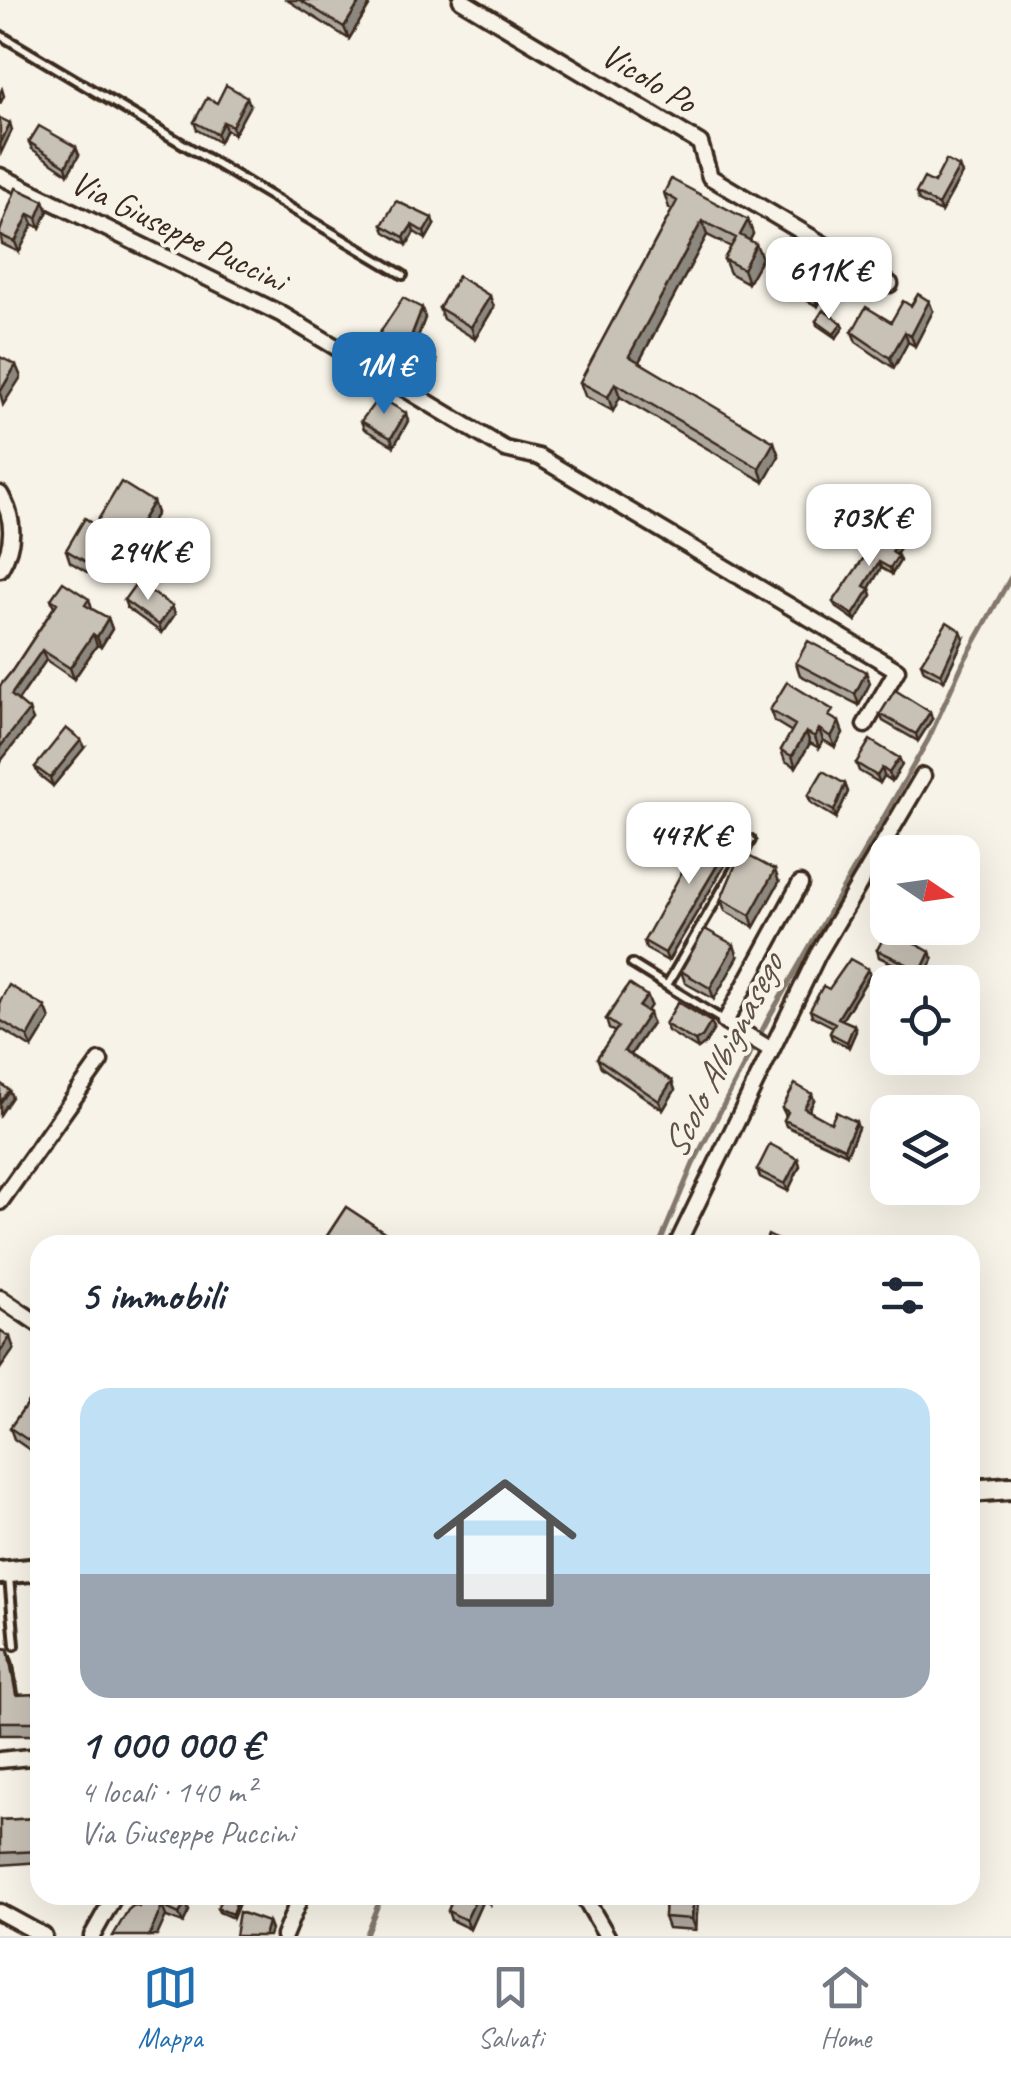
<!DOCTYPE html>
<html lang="it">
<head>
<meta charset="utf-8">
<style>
	body { margin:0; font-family:Caveat,sans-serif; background:#f2f2f3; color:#1f2937; height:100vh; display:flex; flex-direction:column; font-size:38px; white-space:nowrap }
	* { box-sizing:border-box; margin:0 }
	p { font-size:32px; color:#747a83 }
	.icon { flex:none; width:55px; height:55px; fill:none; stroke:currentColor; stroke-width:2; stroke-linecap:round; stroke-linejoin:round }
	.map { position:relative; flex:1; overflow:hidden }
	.side { position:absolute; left:30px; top:1235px; width:950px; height:670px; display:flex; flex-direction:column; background:#fff; border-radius:30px; box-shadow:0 10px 40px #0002 }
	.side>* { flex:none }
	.needle { width:65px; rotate:103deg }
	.controls { position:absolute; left:870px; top:835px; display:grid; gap:20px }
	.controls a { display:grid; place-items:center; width:110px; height:110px; border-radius:20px; background:#fff; box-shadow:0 10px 40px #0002; font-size:50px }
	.price { position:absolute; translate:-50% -85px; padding:0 22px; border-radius:20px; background:#fff; color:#222; font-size:32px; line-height:65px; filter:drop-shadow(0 2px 5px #0008) }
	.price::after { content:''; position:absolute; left:50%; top:60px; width:30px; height:22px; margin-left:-15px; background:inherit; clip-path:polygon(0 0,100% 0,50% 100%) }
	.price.selected { background:#1f6fb2; color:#fff }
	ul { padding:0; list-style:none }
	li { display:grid; align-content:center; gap:20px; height:530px; padding:0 50px }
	li span { display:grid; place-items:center; height:310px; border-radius:30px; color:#555 }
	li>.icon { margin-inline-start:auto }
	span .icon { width:180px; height:180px; fill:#fffc; stroke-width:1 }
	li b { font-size:42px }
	h2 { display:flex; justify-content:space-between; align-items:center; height:120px; padding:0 50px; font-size:42px }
	.tabs { display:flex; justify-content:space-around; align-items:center; height:140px; border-top:2px solid #e0e1e3; background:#fff; font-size:28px; color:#747a83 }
	.tabs a { display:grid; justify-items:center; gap:5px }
	.tabs .selected { color:#1f6fb2 }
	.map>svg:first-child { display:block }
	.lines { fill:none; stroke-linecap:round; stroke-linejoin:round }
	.stream { stroke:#84786c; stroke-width:5 }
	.service-casing { stroke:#3b2a1e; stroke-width:14 }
	.minor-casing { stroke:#3b2a1e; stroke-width:21 }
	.secondary-casing { stroke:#3b2a1e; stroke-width:28 }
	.service { stroke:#f7f3e8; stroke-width:6 }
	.minor { stroke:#f7f3e8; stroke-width:14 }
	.secondary { stroke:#f7f3e8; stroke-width:20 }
	.wall { fill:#aca69d; stroke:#3b2a1e; stroke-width:2.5 }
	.shaded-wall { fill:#8c877f; stroke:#3b2a1e; stroke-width:2.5 }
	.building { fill:#c8c1b6; stroke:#3b2a1e; stroke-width:2.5 }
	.labels { text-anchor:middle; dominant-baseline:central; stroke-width:8; stroke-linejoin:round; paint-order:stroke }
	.street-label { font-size:35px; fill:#3b2a1e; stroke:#f7f3e8 }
	.water-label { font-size:38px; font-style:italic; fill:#5f5145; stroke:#f7f3e8 }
</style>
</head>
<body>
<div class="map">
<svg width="1011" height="1936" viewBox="0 0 1011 1936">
	<rect width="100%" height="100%" fill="#f7f3e8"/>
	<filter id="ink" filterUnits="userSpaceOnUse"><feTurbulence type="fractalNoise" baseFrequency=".01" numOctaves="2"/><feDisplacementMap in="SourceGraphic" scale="20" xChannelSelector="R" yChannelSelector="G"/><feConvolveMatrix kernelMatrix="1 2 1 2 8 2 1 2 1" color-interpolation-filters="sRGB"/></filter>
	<g filter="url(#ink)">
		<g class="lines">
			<path class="stream" d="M 659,1245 L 693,1164 L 768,1019 L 928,740 L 963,663 L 1011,577
				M 365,1936 L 382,1895"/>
			<g class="service-casing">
				<path id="service" d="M 0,35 L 403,275
					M 632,964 L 724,1021
					M 667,985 L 751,840
					M 9,1577 L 15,1645"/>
			</g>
			<g class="minor-casing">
				<path id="minor" d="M 461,0 L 700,143 L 710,177 L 890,284
					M 0,176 L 281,314 L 505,449 L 539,457 L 897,670 L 865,725
					M 0,494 C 15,519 15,544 0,569
					M 770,1049 L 725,1022 L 800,884
					M 0,1202 L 100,1061
					M 677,1245 L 818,954 L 923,776
					M 0,1298 L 40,1325
					M 0,1760 L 40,1756
					M 583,1895 L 607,1936
					M 0,1912 L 44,1936
					M 92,1936 L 115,1895
					M 284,1936 L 301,1895"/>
			</g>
			<g class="secondary-casing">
				<path id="secondary" d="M 970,1491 L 1011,1488
					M 0,1573 L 40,1569"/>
			</g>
			<use href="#service" class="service"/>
			<use href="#minor" class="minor"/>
			<use href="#secondary" class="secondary"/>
		</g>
		<path class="wall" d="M 287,0 L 367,0 L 369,6 L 349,39 Z
			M 217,103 L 250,105 L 234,134 L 226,130 L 219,142 L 197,130 L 194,122 Z
			M 29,142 L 79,155 L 68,174 L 32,149 Z
			M 962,174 L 941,212 L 919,201 L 916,193 L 934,183 Z
			M 664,193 L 748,220 L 753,234 L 750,240 L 762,258 L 748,283 L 730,273 L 724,259 L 731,247 L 707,235 L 639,362 L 779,456 L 764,482 L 620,397 L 613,411 L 585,396 L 580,382 L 672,210 L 669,208 Z
			M 44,201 L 48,211 L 40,228 L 33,224 L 19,252 L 2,244 L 0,231 Z
			M 382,225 L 434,225 L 426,239 L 414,232 L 407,245 L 385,232 Z
			M 832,266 L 834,273 L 818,306 L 795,295 L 792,288 Z
			M 911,306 L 933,311 L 915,346 L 908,342 L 894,368 L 856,342 L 852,332 L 891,322 Z
			M 494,307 L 475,339 L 443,319 L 439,308 Z
			M 422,308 L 425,318 L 417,339 L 419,344 L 434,353 L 437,363 L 427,381 L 408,370 L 404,361 L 381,347 L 377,337 Z
			M 816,321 L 842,323 L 844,327 L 836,338 L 817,325 Z
			M 361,421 L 408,421 L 394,446 L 364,429 Z
			M 153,502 L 157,513 L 138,545 L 128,539 L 102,581 L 70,562 L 66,550 L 95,525 Z
			M 904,533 L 906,539 L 896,554 L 900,561 L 892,574 L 881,568 L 869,588 L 872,595 L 856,621 L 836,607 L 833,602 Z
			M 51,599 L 89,599 L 92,609 L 108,618 L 112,629 L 101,647 L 97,645 L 74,679 L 46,660 L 18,701 L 33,720 L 0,762 L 0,686 L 12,671 L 54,607 Z
			M 124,600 L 172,606 L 175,614 L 162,633 L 127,608 Z
			M 964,638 L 944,681 L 924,671 L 921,663 Z
			M 796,663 L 870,683 L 859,705 L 800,675 Z
			M 770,710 L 837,721 L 843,733 L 835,747 L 823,740 L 819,748 L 810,743 L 796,767 L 785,761 L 781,750 L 792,732 L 774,721 Z
			M 880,714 L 932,719 L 918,741 L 883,721 Z
			M 84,748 L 53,786 L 38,774 L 35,767 Z
			M 899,758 L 902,765 L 892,781 L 884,776 L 880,783 L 859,771 L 856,763 Z
			M 845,784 L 848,792 L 836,818 L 811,803 L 808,796 Z
			M 734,837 L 737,845 L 668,961 L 646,949 L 644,941 Z
			M 779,882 L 754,927 L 725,911 L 721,899 Z
			M 877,950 L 933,959 L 923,978 L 879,957 Z
			M 738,957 L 714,999 L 685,983 L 681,971 Z
			M 870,975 L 842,1020 L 854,1025 L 856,1031 L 849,1047 L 832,1039 L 830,1033 L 833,1027 L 812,1016 L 810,1010 L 829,989 Z
			M 647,996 L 651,1005 L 646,1012 L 652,1023 L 631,1055 L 672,1081 L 675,1090 L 663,1110 L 601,1067 L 597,1058 L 615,1032 L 609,1029 L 606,1019 Z
			M 0,1001 L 45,1007 L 50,1019 L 32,1048 L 0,1028 Z
			M 711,1022 L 714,1029 L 705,1044 L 698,1049 L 668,1031 L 665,1024 Z
			M 814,1100 L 809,1111 L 831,1123 L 858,1128 L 847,1154 L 786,1126 L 784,1120 L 786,1116 L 782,1108 Z
			M 798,1159 L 800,1166 L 788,1191 L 760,1177 L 757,1170 Z
			M 346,1207 L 404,1245 L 321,1245 Z
			M 40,1384 L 40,1457 L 14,1439 L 10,1428 Z
			M 0,1648 L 8,1649 L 13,1662 L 19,1695 L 40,1694 L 40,1735 L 0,1735 Z
			M 40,1818 L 40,1862 L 0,1865 L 0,1820 Z
			M 242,1895 L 233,1918 L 219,1912 L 217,1908 Z
			M 262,1895 L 287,1895 L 284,1902 Z
			M 454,1895 L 494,1895 L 490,1904 L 483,1900 L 470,1929 L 451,1920 L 448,1911 Z
			M 665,1895 L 698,1895 L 696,1930 L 668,1928 L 664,1917 Z
			M 186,1901 L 189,1911 L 183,1923 L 139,1907 Z"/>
		<path class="shaded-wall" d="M 361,0 L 367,0 L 369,6 L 349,39 L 344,27 Z
			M 2,89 L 4,96 L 0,104 L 0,93 Z
			M 247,97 L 250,105 L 234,134 L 232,126 Z
			M 223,122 L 226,130 L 219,142 L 217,134 Z
			M 10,123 L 12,130 L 1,153 L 0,144 Z
			M 76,147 L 79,155 L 68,174 L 66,166 Z
			M 959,167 L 962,174 L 941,212 L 938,205 Z
			M 44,201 L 48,211 L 40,228 L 37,218 Z
			M 29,214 L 33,224 L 19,252 L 15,242 Z
			M 432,218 L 434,225 L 426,239 L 424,232 Z
			M 748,220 L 753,234 L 745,249 L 740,235 Z
			M 702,221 L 707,235 L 634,371 L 629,356 Z
			M 412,225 L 414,232 L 407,245 L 404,237 Z
			M 756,244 L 762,258 L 748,283 L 743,269 Z
			M 832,266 L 834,273 L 818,306 L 815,299 Z
			M 490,296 L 494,307 L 475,339 L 471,327 Z
			M 929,301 L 933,311 L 915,346 L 911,336 Z
			M 422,308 L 425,318 L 417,339 L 419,346 L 416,351 L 412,334 Z
			M 842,323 L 844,327 L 836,338 L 834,334 Z
			M 905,332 L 908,342 L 894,368 L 890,358 Z
			M 434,353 L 437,363 L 427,381 L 423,371 Z
			M 16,365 L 21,377 L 3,405 L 0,392 Z
			M 615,383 L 620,397 L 613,411 L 608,397 Z
			M 406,413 L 408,421 L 394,446 L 391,438 Z
			M 774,442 L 779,456 L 764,482 L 759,468 Z
			M 153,502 L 157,513 L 138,545 L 134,533 Z
			M 124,527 L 128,539 L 102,581 L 98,569 Z
			M 904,533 L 906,539 L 894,558 L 892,552 Z
			M 898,556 L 900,561 L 892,574 L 890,568 Z
			M 879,562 L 881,568 L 867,592 L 864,586 Z
			M 870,589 L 872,595 L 856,621 L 853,615 Z
			M 172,606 L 175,614 L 162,633 L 159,625 Z
			M 108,618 L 112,629 L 101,647 L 97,637 Z
			M 961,631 L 964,638 L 944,681 L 941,674 Z
			M 93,634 L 97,645 L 74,679 L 70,668 Z
			M 42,650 L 46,660 L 15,705 L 11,695 Z
			M 866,672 L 870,683 L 859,705 L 855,694 Z
			M 29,710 L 33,720 L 0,762 L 0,747 Z
			M 930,712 L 932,719 L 918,741 L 916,734 Z
			M 839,722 L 843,733 L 835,747 L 831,737 Z
			M 819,729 L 823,740 L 819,748 L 815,737 Z
			M 806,732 L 810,743 L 796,767 L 792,756 Z
			M 81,740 L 84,748 L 53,786 L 50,778 Z
			M 899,758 L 902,765 L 892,781 L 889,773 Z
			M 882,768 L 884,776 L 880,783 L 877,776 Z
			M 845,784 L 848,792 L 836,818 L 834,811 Z
			M 734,837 L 737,845 L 668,961 L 665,953 Z
			M 775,870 L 779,882 L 754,927 L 750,915 Z
			M 734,945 L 738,957 L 714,999 L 710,988 Z
			M 930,952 L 933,959 L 923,978 L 921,971 Z
			M 868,969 L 870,975 L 840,1023 L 838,1018 Z
			M 647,996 L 651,1005 L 643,1017 L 639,1007 Z
			M 45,1007 L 50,1019 L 32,1048 L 28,1037 Z
			M 649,1013 L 652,1023 L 627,1060 L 624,1051 Z
			M 711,1022 L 714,1029 L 705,1044 L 698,1049 L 695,1041 Z
			M 854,1025 L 856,1031 L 849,1047 L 847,1042 Z
			M 672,1081 L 675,1090 L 663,1110 L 659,1101 Z
			M 9,1090 L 12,1097 L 0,1115 L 0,1103 Z
			M 812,1094 L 814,1100 L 807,1114 L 804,1108 Z
			M 856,1122 L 858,1128 L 847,1154 L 844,1148 Z
			M 798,1159 L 800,1166 L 788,1191 L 785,1184 Z
			M 10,1337 L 14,1349 L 0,1369 L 0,1352 Z
			M 8,1649 L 13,1662 L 21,1708 L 16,1695 Z
			M 181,1895 L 189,1895 L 182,1908 L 179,1898 Z
			M 239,1895 L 242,1895 L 233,1918 L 232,1914 Z
			M 478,1895 L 481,1895 L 483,1900 L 470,1929 L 466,1920 Z
			M 487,1895 L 494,1895 L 490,1904 Z
			M 693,1895 L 698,1895 L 696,1930 L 692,1919 Z
			M 186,1902 L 189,1911 L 183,1923 L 179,1914 Z
			M 162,1906 L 166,1916 L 157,1936 L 149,1936 Z
			M 268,1922 L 271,1930 L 269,1936 L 264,1936 Z"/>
		<path class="building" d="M 300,0 L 361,0 L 344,27 Z
			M 226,85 L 247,97 L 232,126 L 223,122 L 217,134 L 194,122 L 207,98 L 217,103 Z
			M 0,118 L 10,123 L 0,144 Z
			M 39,126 L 76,147 L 66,166 L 29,142 Z
			M 946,160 L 959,167 L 938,205 L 916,193 L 924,178 L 934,183 Z
			M 671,179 L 748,220 L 740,235 L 756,244 L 743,269 L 724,259 L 736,238 L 702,221 L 629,356 L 774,442 L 759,468 L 615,383 L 608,397 L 580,382 L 677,201 L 664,193 Z
			M 16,188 L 44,201 L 37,218 L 29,214 L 15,242 L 0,235 L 0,231 Z
			M 396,201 L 432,218 L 424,232 L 412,225 L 404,237 L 382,225 Z
			M 812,256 L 832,266 L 815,299 L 792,288 L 793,280 Z
			M 458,276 L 490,296 L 471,327 L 439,308 Z
			M 918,294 L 929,301 L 911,336 L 905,332 L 890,358 L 852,332 L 866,307 L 891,322 L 903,301 L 911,306 Z
			M 403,298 L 422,308 L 412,334 L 416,336 L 413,341 L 434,353 L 423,371 L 404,360 L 407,354 L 377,337 Z
			M 823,310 L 842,323 L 834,334 L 816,321 Z
			M 0,357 L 16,365 L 0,392 Z
			M 379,397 L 406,413 L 391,438 L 361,421 Z
			M 121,482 L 153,502 L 134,533 L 124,527 L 98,569 L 66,550 L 85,518 L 95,525 Z
			M 888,523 L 904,533 L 892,552 L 898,556 L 890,568 L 879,562 L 864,586 L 870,589 L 853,615 L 833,602 Z
			M 63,582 L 89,599 L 85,605 L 108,618 L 97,637 L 93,634 L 70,668 L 42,650 L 11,695 L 29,710 L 0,747 L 0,686 L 12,671 L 57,603 L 51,599 Z
			M 137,582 L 172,606 L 159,625 L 124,600 Z
			M 947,622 L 961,631 L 941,674 L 921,663 Z
			M 808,641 L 866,672 L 855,694 L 796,663 Z
			M 787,682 L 833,710 L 829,716 L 839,722 L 831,737 L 819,729 L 815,737 L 806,732 L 792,756 L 781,750 L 795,725 L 770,710 Z
			M 895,690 L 930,712 L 916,734 L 880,714 Z
			M 66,728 L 81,740 L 50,778 L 35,767 Z
			M 870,740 L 899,758 L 889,773 L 882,768 L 877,776 L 856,763 Z
			M 823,771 L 845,784 L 834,811 L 808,796 Z
			M 709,823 L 734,837 L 665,953 L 644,941 Z
			M 741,852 L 775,870 L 750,915 L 721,899 Z
			M 889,928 L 930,952 L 921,971 L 877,950 Z
			M 705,929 L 734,945 L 710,988 L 681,971 Z
			M 850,959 L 868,969 L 838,1018 L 854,1025 L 847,1042 L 830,1033 L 835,1023 L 810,1010 L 823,986 L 829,989 Z
			M 629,984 L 647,996 L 639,1007 L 649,1013 L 624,1051 L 672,1081 L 659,1101 L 597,1058 L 618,1027 L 606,1019 Z
			M 9,985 L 45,1007 L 28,1037 L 0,1020 L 0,1001 Z
			M 678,1002 L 711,1022 L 702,1037 L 695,1041 L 665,1024 Z
			M 0,1083 L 9,1090 L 0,1103 Z
			M 795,1084 L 812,1094 L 804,1108 L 831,1123 L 836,1112 L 856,1122 L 844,1148 L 784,1120 L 788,1112 L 782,1108 Z
			M 770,1144 L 798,1159 L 785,1184 L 757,1170 Z
			M 346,1207 L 404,1245 L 361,1245 L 347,1237 L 342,1245 L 321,1245 Z
			M 768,1235 L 788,1245 L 763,1245 Z
			M 0,1330 L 10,1337 L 0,1352 Z
			M 40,1384 L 40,1448 L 10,1428 Z
			M 0,1648 L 8,1649 L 16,1695 L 40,1694 L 40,1722 L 0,1722 Z
			M 40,1818 L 40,1851 L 0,1853 L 0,1820 Z
			M 145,1895 L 181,1895 L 179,1898 L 186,1902 L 179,1914 L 162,1906 L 149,1936 L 113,1936 L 128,1910 L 134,1905 L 139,1907 Z
			M 223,1895 L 239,1895 L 232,1914 L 217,1908 Z
			M 454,1895 L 478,1895 L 466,1920 L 448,1911 Z
			M 665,1895 L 693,1895 L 692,1919 L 664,1917 Z
			M 239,1912 L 268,1922 L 264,1936 L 235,1936 Z"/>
	</g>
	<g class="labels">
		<g class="street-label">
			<text transform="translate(649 78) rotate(31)">Vicolo Po</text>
			<text transform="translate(179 231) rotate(26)">Via Giuseppe Puccini</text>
		</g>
		<g class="water-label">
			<text transform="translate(722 1056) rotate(-63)">Scolo Albignasego</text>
		</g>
	</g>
</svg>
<div class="controls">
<a><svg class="needle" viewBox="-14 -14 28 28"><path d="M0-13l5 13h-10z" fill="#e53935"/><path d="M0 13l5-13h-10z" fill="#747a83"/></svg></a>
<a><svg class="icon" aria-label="locate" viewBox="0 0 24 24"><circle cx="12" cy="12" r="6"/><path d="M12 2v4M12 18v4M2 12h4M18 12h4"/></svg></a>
<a><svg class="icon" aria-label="layers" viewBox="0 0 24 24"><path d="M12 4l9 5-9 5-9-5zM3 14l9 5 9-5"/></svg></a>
</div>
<b class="price" style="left:829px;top:322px">611K €</b>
<b class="price selected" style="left:384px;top:417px">1M €</b>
<b class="price" style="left:869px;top:569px">703K €</b>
<b class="price" style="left:148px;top:603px">294K €</b>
<b class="price" style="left:689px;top:887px">447K €</b>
<section class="side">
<h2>5 immobili<svg class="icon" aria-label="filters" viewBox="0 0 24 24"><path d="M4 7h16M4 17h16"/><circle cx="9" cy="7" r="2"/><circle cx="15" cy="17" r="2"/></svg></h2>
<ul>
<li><span style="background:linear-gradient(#bfe0f5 60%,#9aa5b1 0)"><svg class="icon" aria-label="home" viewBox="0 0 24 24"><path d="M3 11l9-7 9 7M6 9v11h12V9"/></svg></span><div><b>1 000 000 €</b><p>4 locali · 140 m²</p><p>Via Giuseppe Puccini</p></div></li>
</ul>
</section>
</div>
<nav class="tabs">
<a class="selected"><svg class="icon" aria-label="map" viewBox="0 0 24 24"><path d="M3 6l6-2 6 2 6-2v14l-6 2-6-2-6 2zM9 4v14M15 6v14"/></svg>Mappa</a>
<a><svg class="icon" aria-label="saved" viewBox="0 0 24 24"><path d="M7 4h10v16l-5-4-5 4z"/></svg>Salvati</a>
<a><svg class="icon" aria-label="home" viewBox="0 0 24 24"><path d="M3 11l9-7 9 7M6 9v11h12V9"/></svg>Home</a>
</nav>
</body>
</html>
